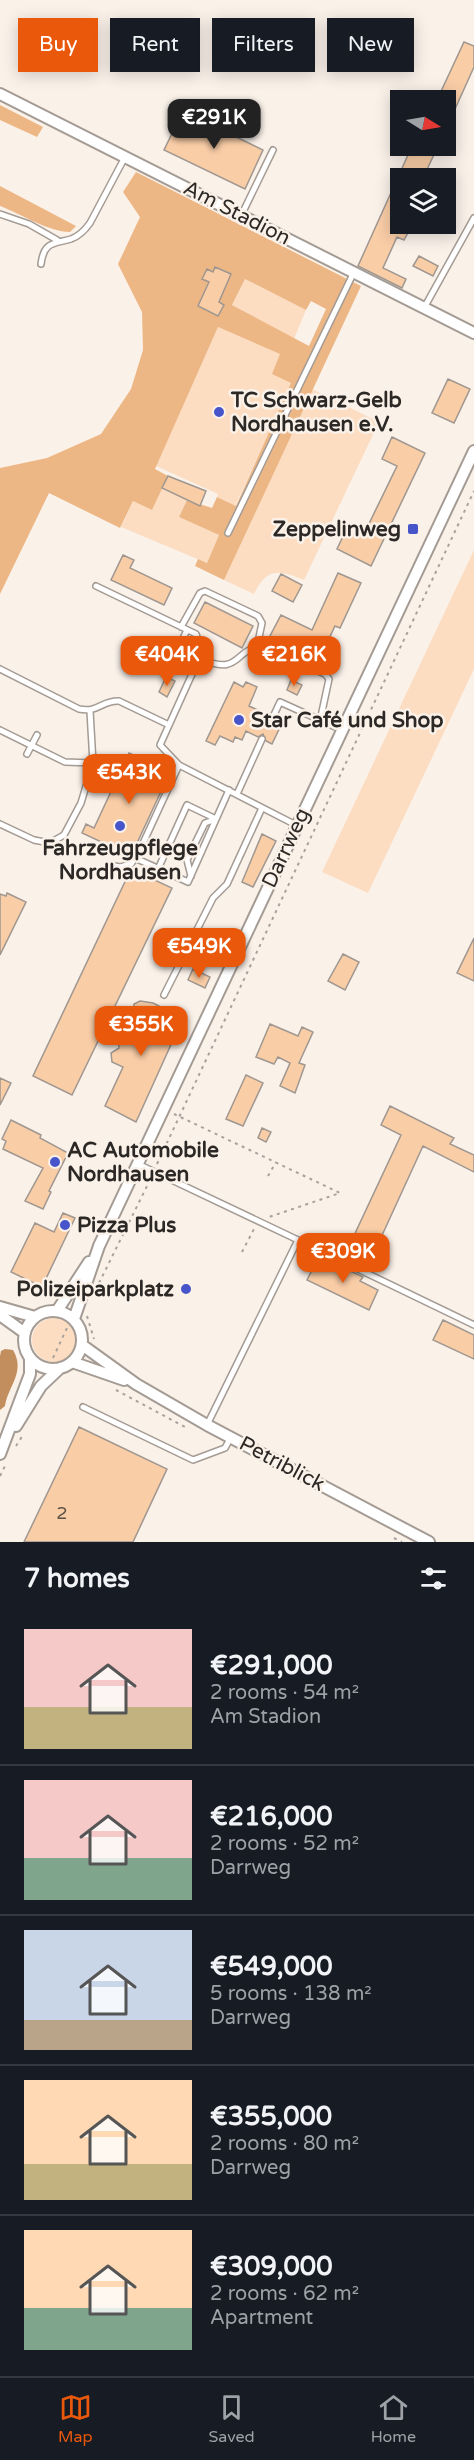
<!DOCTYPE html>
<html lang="en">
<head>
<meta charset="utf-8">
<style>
	body { margin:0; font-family:"Varela Round",sans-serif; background:#242831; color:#f1f3f6; height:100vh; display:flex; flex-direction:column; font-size:22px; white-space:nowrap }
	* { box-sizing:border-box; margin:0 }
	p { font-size:20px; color:#9ea1a6 }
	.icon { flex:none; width:33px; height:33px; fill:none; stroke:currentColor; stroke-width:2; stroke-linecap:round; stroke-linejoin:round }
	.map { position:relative; height:1542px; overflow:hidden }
	.sheet { display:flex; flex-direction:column; background:#171b24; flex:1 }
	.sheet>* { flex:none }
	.top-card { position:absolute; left:18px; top:18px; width:438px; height:54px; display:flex; gap:12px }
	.needle { width:39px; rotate:101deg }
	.buttons { position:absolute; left:390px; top:90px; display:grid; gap:12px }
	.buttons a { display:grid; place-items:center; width:66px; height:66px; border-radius:0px; background:#171b24; box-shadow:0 3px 15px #0003; font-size:30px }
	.price { position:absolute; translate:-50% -51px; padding:0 14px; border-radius:12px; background:#ea580c; color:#fff; font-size:20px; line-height:39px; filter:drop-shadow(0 2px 3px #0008) }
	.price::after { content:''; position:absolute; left:50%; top:36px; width:18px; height:14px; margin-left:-9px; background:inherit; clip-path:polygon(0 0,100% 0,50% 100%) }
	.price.selected { background:#222; color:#fff }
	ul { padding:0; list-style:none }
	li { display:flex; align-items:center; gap:18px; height:150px; padding:0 24px }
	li+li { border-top:2px solid #363941 }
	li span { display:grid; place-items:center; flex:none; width:168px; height:120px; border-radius:0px; color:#555 }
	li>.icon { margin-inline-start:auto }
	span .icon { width:72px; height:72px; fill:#fffc; stroke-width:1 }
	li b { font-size:26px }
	h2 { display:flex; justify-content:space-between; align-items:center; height:72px; padding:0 24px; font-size:26px }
	.tag { padding:0 21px; border-radius:0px; background:#171b24; box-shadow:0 3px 15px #0003; font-size:21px; line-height:54px }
	.tag.selected { background:#ea580c; color:#fff }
	.dock { display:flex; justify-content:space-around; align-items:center; height:84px; border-top:2px solid #363941; background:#171b24; font-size:16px; color:#9ea1a6 }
	.dock a { display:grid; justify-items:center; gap:3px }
	.dock .selected { color:#ea580c }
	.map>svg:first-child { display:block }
	.green { fill:#fcddc2 }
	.forest { fill:#edb785; fill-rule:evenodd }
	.water { fill:#c28e5e }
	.building { fill:#f9cda6; stroke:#9f9790; stroke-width:1.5 }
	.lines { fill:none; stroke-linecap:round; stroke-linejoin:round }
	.service-casing { stroke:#a49b94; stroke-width:8 }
	.minor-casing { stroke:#a49b94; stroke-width:14 }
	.path { stroke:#a9a29c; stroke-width:2; stroke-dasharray:3 4.5; stroke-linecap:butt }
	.service { stroke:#fff; stroke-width:5 }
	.minor { stroke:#fff; stroke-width:10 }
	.poi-dot { fill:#4855ca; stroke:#faf1e9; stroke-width:2 }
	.labels { text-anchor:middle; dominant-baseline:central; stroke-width:5; stroke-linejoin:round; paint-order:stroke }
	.number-label { font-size:18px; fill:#5e5145 }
	.street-label { font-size:21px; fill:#2b2825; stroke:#faf1e9 }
	.poi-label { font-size:21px; font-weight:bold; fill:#2b2825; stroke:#faf1e9; text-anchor:start }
</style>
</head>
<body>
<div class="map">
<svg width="474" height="1542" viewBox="0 0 474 1542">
	<rect width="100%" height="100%" fill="#faf1e9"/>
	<path class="green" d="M 245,279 L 306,310 L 294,339 L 232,305 Z
		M 218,327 L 281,354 L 292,383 L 235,506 L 217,497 L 218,494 L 156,466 Z
		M 312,389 L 379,422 L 304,580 C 279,570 267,567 254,594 L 224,580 Z
		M 162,488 L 187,500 L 179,517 L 219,535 L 207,563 L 121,527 L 133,501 L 152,510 Z
		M 474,550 L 474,669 L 368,893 L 322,872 Z
		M32 1340a22 22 0 1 1 44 0a22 22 0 1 1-44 0Z"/>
	<path class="forest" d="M 0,105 L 43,127 L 37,137 L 0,120 Z
		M 136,172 L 361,286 L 224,580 L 195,566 L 198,559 L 207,563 L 219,535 L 179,517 L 187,500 L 212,508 L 217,497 L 236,506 L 291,383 L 272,374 L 280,354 L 218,327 L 155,469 L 168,476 L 152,510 L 133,501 L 120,528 L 49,493 L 0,594 L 0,468 L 47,458 L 101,434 L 131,389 L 143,350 L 142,312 L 118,264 L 140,217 L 123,192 ZM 245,279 L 306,310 L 311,301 L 326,309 L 309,346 L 232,305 Z
		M 0,186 L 76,226 L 70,232 C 49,232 21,214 0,206 Z"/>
	<path class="water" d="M 5,1349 L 13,1350 C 26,1372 8,1386 5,1406 L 0,1410 L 0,1356 L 1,1351 Z"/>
	<path class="building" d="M 464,42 L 474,46 L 474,67 L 446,129 L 446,100 L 437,100 Z
		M 183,111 L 263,150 L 245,189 L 164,150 Z
		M 412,146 L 438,146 L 423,178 L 400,178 L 400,224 L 411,227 L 404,240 L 397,237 L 383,268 L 406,279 L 402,288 L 358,266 Z
		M 419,256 L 438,266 L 433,276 L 413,266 Z
		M 215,267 L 231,274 L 219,302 L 224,305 L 218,316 L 198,306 L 209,282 L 202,279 L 207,269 L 213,272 Z
		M 448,379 L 470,389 L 454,423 L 432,413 Z
		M 392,437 L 425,453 L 371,566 L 337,549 L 347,528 L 363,536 L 397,466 L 382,459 Z
		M 168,476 L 206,491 L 200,506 L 162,488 Z
		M 123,555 L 134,560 L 130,568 L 172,588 L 164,605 L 111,580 Z
		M 338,573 L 361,583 L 340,628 L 335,626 L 317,664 L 298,655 L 300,651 L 270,636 L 281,615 L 312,630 Z
		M 281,574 L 302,585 L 293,602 L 272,591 Z
		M 205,602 L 253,626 L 242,648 L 194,623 Z
		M 166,677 L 175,681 L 167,697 L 159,692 Z
		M 291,680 L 302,685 L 297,695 L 287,690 Z
		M 234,682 L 243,687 L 246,682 L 257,687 L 249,706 L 269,715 L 272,722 L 277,719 L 283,721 L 272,744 L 266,741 L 263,734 L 258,737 L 246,731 L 242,740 L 235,737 L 233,742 L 220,736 L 215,745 L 206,741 Z
		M 129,753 L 170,772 L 131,856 L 82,833 L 86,824 L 94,828 Z
		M 262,834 L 276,841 L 253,887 L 242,882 Z
		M 131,869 L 172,888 L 72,1095 L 33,1076 Z
		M 7,893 L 26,902 L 0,955 L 0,894 L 6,896 Z
		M 474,938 L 474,981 L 457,973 Z
		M 343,954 L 359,962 L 345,990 L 328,981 Z
		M 193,969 L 210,977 L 205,988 L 188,980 Z
		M 140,1001 L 153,1003 L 183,1018 L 136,1122 L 105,1106 L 123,1067 L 112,1062 L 111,1053 L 119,1048 L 118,1038 L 127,1030 L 126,1021 L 134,1014 L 134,1004 Z
		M 270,1024 L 298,1036 L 302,1027 L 313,1032 L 299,1063 L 305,1065 L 295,1093 L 280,1086 L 290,1063 L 278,1057 L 274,1064 L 256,1057 Z
		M 246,1075 L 263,1083 L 243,1126 L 226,1119 Z
		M 0,1078 L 11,1083 L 0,1105 Z
		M 390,1106 L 454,1138 L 450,1144 L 474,1155 L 474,1172 L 423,1146 L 367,1268 L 344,1257 L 401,1135 L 381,1125 Z
		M 11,1120 L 41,1135 L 40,1138 L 68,1153 L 49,1191 L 51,1192 L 43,1209 L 25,1201 L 43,1168 L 3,1149 L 6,1141 L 2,1139 Z
		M 262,1128 L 271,1132 L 266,1142 L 258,1138 Z
		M 63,1213 L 75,1218 L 42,1287 L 11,1272 L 35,1223 L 54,1232 Z
		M 317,1260 L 338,1270 L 340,1266 L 363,1277 L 360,1281 L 378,1290 L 369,1310 L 307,1280 Z
		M 443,1320 L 474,1335 L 474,1359 L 433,1340 Z
		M 79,1427 L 167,1469 L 133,1542 L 24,1542 Z"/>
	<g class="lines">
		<g class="service-casing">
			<path id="service" d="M 0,214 L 29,224 L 57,240
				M 241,216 L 273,150
				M 41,264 C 44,241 54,244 71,239 C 80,236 85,230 90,223 L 125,157
				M 424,308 L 474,218
				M 228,533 L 354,272
				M 96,586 L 196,634 L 202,652 L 160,745 L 179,765 L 296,825
				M 181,627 L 200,593 L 205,591 L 258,616 L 262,623 L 257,647
				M 176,653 L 187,630
				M 199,658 C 244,679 233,644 265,648 L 325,674 L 329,679 L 320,721
				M 0,669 L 79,709 C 99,713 102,700 119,701 L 169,725
				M 273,717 L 280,702 L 342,730
				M 0,730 L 65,762 L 93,763
				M 27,754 L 37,735
				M 237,794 L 262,739
				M 0,824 L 34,840 L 50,843 L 64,835 L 81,803 L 93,763 L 90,711
				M 135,858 L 188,882 L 229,790
				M 109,865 L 120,867 L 131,864 L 139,852 L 179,765
				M 158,869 L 187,805 L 216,819
				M 191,876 L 187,860 L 205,823 L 216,819
				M 164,995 L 213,898 L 227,884 L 262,808
				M 138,1164 L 298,1240 L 207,1425
				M 298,1240 L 474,1325
				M 83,1407 L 193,1460 L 225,1448 L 231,1437"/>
		</g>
		<g class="minor-casing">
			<path id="minor" d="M 0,94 L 474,333
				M 0,1307 L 35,1317
				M24 1340a29 29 0 1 1 58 0a29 29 0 1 1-58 0Z
				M 57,1311 L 89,1262
				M 0,1315 L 25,1333
				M 74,1319 L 99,1246 L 474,451
				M 82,1345 L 136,1384 L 207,1425 L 429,1542
				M 72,1362 L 124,1380
				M 16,1426 L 41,1386 L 60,1368
				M 0,1454 L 30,1374 L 30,1358"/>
		</g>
		<path class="path" d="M 174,1114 L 340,1193 L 269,1217
			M 157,1164 L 474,491
			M 268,1176 L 276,1162
			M 242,1252 L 254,1229
			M 99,1283 L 151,1178
			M 87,1316 L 94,1339
			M 53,1358 L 67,1328
			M 116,1390 L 185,1427
			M 16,1446 L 23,1435
			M 0,1476 L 6,1464
			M 394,1538 L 402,1542"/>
		<use href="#service" class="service"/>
		<use href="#minor" class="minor"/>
	</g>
	<g class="poi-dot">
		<circle cx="219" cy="412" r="6"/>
		<rect x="407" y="523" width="12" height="12" rx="3"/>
		<circle cx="239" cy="720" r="6"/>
		<circle cx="120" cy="826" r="6"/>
		<circle cx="55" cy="1162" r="6"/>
		<circle cx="65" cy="1225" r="6"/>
		<circle cx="186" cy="1289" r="6"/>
	</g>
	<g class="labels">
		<g class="number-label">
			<text x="62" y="1513">2</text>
		</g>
		<g class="street-label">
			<text transform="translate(237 213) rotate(27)">Am Stadion</text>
			<text transform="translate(286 848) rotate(-65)">Darrweg</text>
			<text transform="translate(282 1464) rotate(28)">Petriblick</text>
		</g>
		<g class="poi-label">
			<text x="231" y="400">TC Schwarz-Gelb<tspan x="231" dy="24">Nordhausen e.V.</tspan></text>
			<text x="401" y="529" text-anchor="end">Zeppelinweg</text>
			<text x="251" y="720">Star Café und Shop</text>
			<text x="120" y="848" text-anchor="middle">Fahrzeugpflege<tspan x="120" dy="24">Nordhausen</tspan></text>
			<text x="67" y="1150">AC Automobile<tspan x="67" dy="24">Nordhausen</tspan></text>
			<text x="77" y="1225">Pizza Plus</text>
			<text x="174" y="1289" text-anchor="end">Polizeiparkplatz</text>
		</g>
	</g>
</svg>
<div class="buttons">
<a><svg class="needle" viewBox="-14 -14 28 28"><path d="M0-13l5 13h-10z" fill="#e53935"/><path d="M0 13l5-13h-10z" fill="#9ea1a6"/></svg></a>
<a><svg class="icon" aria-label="layers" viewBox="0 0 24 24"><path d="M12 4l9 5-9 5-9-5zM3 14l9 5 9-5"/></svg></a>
</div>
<b class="price selected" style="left:214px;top:150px">€291K</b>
<b class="price" style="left:167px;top:687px">€404K</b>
<b class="price" style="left:294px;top:687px">€216K</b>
<b class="price" style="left:129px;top:805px">€543K</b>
<b class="price" style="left:199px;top:979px">€549K</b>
<b class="price" style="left:141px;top:1057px">€355K</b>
<b class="price" style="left:343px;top:1284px">€309K</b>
<div class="top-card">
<a class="tag selected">Buy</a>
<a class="tag">Rent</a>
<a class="tag">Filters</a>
<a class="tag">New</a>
</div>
</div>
<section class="sheet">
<h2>7 homes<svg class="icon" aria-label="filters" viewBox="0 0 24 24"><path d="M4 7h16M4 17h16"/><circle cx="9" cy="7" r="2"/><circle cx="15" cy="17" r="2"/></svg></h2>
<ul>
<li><span style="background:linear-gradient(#f6c9c9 65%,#c2b280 0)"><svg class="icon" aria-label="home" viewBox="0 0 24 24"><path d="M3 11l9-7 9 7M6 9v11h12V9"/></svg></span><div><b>€291,000</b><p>2 rooms · 54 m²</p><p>Am Stadion</p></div></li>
<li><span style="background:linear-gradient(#f6c9c9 65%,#7fa58c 0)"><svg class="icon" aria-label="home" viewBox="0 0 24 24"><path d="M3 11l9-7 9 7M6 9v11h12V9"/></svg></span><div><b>€216,000</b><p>2 rooms · 52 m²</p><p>Darrweg</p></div></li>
<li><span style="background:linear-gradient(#c9d6e8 75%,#b9a48a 0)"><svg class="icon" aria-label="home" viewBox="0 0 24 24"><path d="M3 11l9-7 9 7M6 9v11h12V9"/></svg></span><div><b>€549,000</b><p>5 rooms · 138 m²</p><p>Darrweg</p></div></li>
<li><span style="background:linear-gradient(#ffd9b3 70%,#c2b280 0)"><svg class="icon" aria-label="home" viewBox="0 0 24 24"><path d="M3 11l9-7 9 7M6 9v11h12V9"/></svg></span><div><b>€355,000</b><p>2 rooms · 80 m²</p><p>Darrweg</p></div></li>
<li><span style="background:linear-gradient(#ffd9b3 65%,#7fa58c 0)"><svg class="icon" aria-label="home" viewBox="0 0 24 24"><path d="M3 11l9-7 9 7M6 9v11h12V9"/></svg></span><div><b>€309,000</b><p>2 rooms · 62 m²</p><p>Apartment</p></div></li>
</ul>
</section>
<nav class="dock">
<a class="selected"><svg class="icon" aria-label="map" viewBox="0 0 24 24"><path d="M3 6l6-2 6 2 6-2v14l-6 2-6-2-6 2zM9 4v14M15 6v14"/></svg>Map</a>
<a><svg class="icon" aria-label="saved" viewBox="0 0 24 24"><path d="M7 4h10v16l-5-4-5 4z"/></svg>Saved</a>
<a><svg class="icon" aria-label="home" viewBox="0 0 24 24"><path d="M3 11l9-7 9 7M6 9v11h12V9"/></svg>Home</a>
</nav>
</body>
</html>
